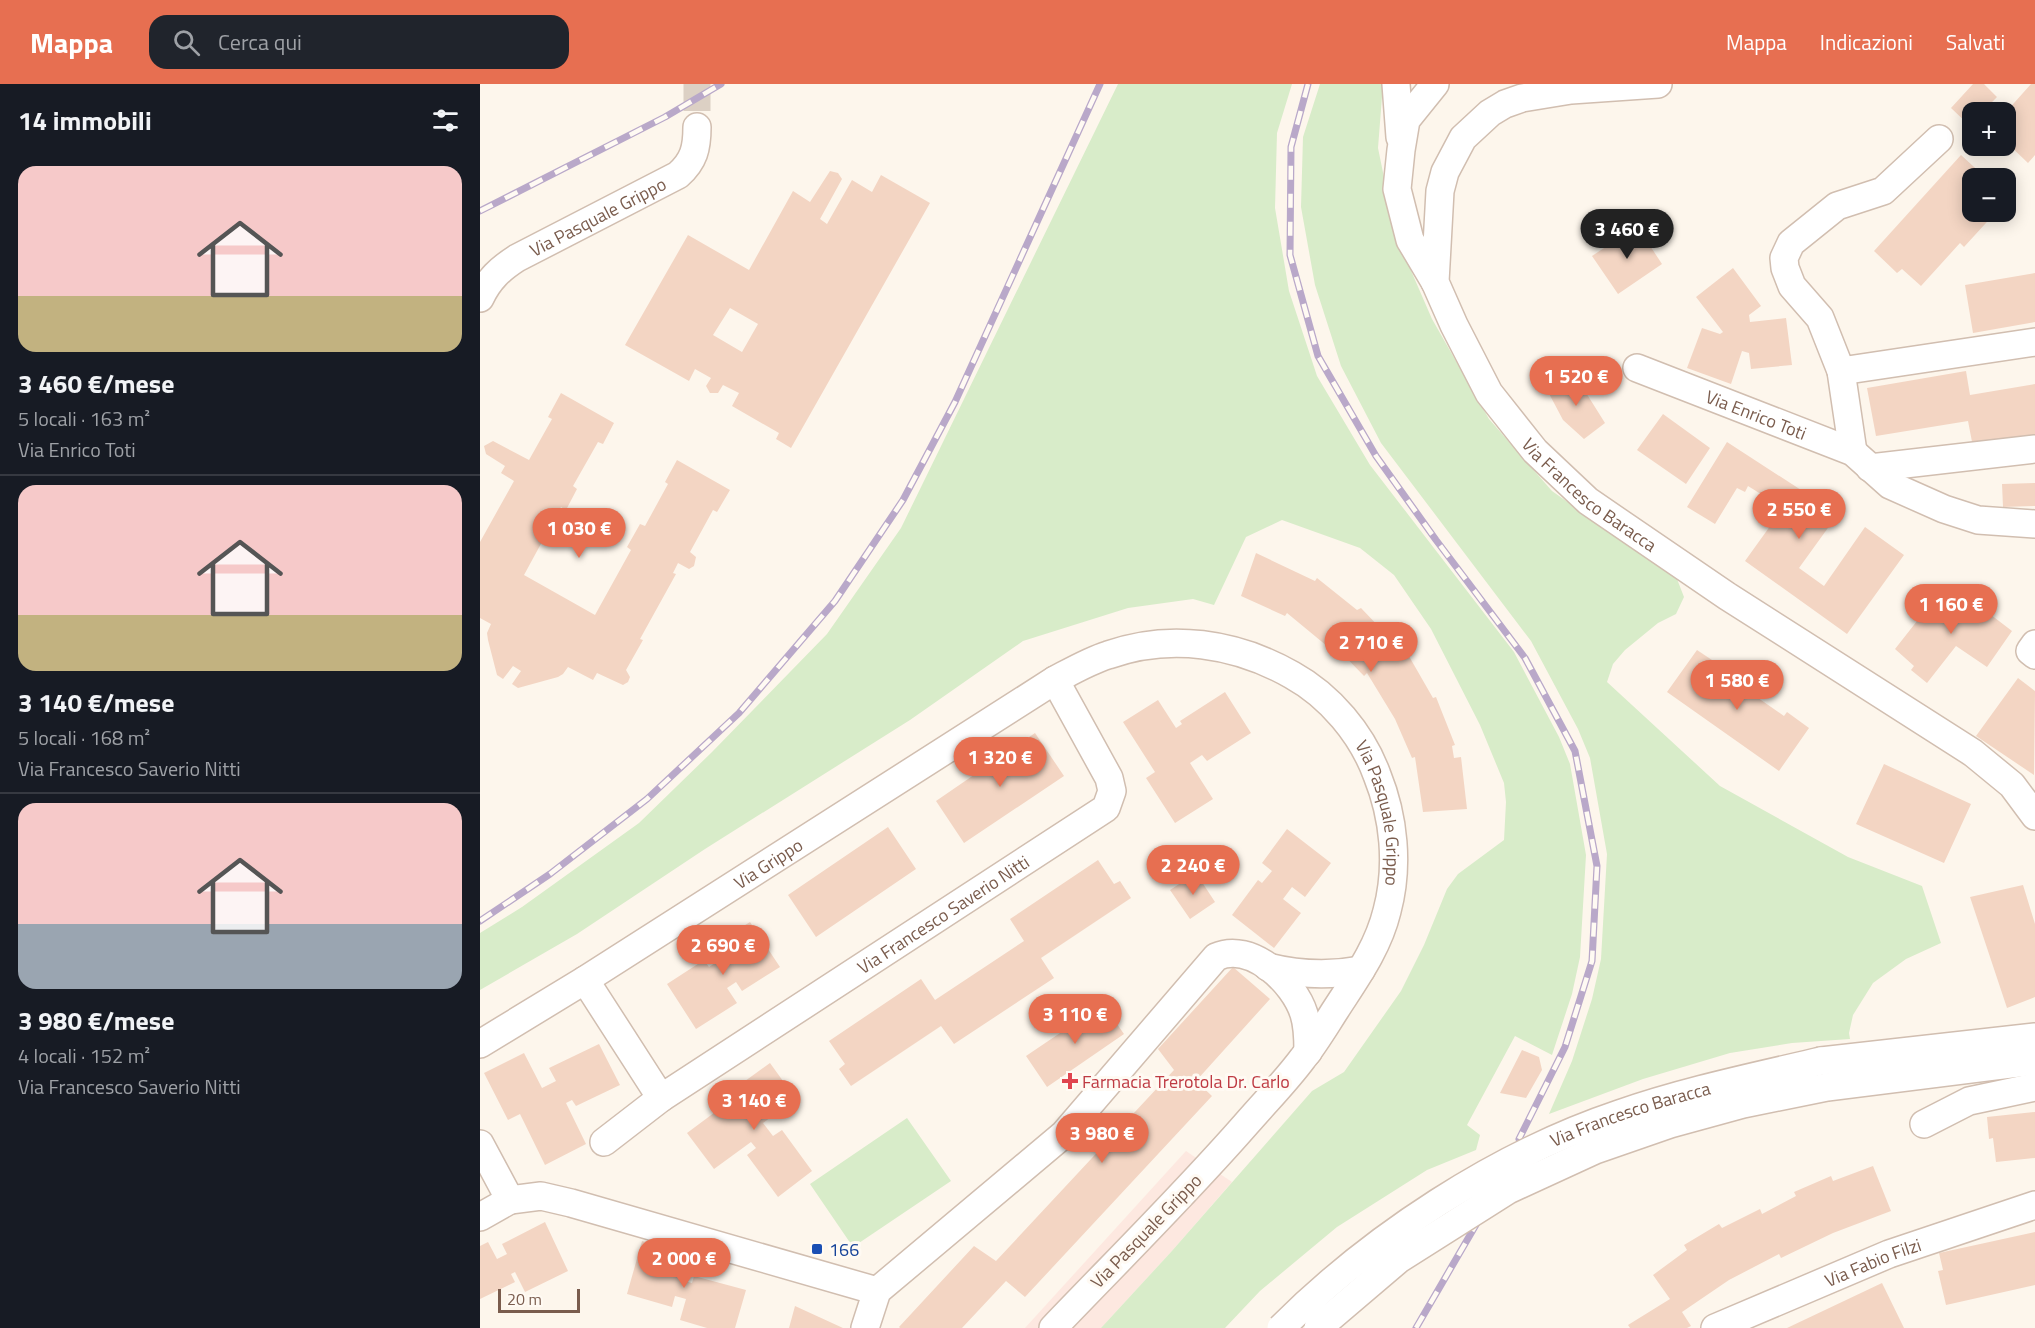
<!DOCTYPE html>
<html lang="it">
<head>
<meta charset="utf-8">
<style>
	body { margin:0; font-family:"Titillium Web",sans-serif; background:#20242c; color:#f1f3f6; height:100vh; display:flex; flex-direction:column; font-size:22px; white-space:nowrap }
	* { box-sizing:border-box; margin:0 }
	p { font-size:20px; color:#9ea1a6 }
	.icon { flex:none; width:33px; height:33px; fill:none; stroke:currentColor; stroke-width:2; stroke-linecap:round; stroke-linejoin:round }
	.map { position:relative; flex:1; overflow:hidden }
	.side { display:flex; flex-direction:column; background:#171b24; width:480px }
	.side>* { flex:none }
	.buttons { position:absolute; left:1482px; top:18px; display:grid; gap:12px }
	.buttons a { display:grid; place-items:center; width:54px; height:54px; border-radius:12px; background:#171b24; box-shadow:0 3px 15px #0003; font-size:30px }
	.scale { position:absolute; left:18px; bottom:15px; width:82px; box-sizing:border-box; padding-left:6px; border:3px solid #7a5c4d; border-top:0; font-size:16px; line-height:21px; white-space:nowrap; color:#7a5c4d; -webkit-text-stroke:4px #fffaf3; paint-order:stroke }
	.price { position:absolute; translate:-50% -51px; padding:0 14px; border-radius:21px; background:#e76f51; color:#fff; font-size:20px; line-height:39px; filter:drop-shadow(0 2px 3px #0008) }
	.price::after { content:''; position:absolute; left:50%; top:36px; width:18px; height:14px; margin-left:-9px; background:inherit; clip-path:polygon(0 0,100% 0,50% 100%) }
	.price.current { background:#222; color:#fff }
	ul { padding:0; list-style:none }
	li { display:grid; align-content:center; gap:12px; height:318px; padding:0 18px }
	li+li { border-top:2px solid #363941 }
	li span { display:grid; place-items:center; height:186px; border-radius:18px; color:#555 }
	li>.icon { margin-inline-start:auto }
	span .icon { width:108px; height:108px; fill:#fffc; stroke-width:1 }
	li b { font-size:26px }
	h2 { display:flex; justify-content:space-between; align-items:center; height:72px; padding:0 18px; font-size:26px }
	header { display:flex; align-items:center; gap:36px; box-sizing:border-box; height:84px; padding:0 30px; background:#e76f51; color:#fff }
	header strong { font-size:28px }
	nav { display:flex; gap:33px; margin-inline-start:auto; font-size:21px }
	.search { width:420px; height:54px; background:#20242c; display:flex; align-items:center; gap:15px; box-sizing:border-box; padding:0 21px; border-radius:18px; color:#9ea1a6; font-size:22px }
	main { display:flex; flex:1; min-height:0 }
	.map>svg:first-child { display:block }
	.commercial { fill:#fde8e0 }
	.green { fill:#d8ecc9 }
	.building { fill:#f3d5c3; fill-rule:evenodd }
	.lines { fill:none; stroke-linecap:round; stroke-linejoin:round }
	.minor-tunnel { stroke:#dcd0c4; stroke-width:27; stroke-dasharray:27 14; stroke-linecap:butt }
	.minor-casing { stroke:#d1beb0; stroke-width:30 }
	.minor { stroke:#fff; stroke-width:27 }
	.rail-casing { stroke:#b9a8c9; stroke-width:7 }
	.rail { stroke:#fffaf3; stroke-width:4.5; stroke-dasharray:14; stroke-linecap:butt }
	.minor-bridge-casing { stroke:#d1beb0; stroke-width:30; stroke-linecap:butt }
	.minor-bridge { stroke:#fff; stroke-width:27 }
	.health-dot { fill:#e0444e; stroke:#fffaf3; stroke-width:2 }
	.transit-dot { fill:#1a4fb4; stroke:#fffaf3; stroke-width:2 }
	.labels { text-anchor:middle; dominant-baseline:central; stroke-width:6; stroke-linejoin:round; paint-order:stroke }
	.street-label { font-size:18px; fill:#7a5c4d; stroke:#fffaf3 }
	.health-label { font-size:18px; fill:#be3a42; stroke:#fffaf3; text-anchor:start }
	.transit-label { font-size:18px; fill:#164399; stroke:#fffaf3; text-anchor:start }
</style>
</head>
<body>
<header>
<strong>Mappa</strong>
<div class="search"><svg class="icon" aria-label="search" viewBox="0 0 24 24"><circle cx="10" cy="10" r="6"/><path d="M15 15l6 6"/></svg>Cerca qui</div>
<nav><a>Mappa</a><a>Indicazioni</a><a>Salvati</a></nav>
</header>
<main>
<section class="side">
<h2>14 immobili<svg class="icon" aria-label="filters" viewBox="0 0 24 24"><path d="M4 7h16M4 17h16"/><circle cx="9" cy="7" r="2"/><circle cx="15" cy="17" r="2"/></svg></h2>
<ul>
<li><span style="background:linear-gradient(#f6c9c9 70%,#c2b280 0)"><svg class="icon" aria-label="home" viewBox="0 0 24 24"><path d="M3 11l9-7 9 7M6 9v11h12V9"/></svg></span><div><b>3 460 €/mese</b><p>5 locali · 163 m²</p><p>Via Enrico Toti</p></div></li>
<li><span style="background:linear-gradient(#f6c9c9 70%,#c2b280 0)"><svg class="icon" aria-label="home" viewBox="0 0 24 24"><path d="M3 11l9-7 9 7M6 9v11h12V9"/></svg></span><div><b>3 140 €/mese</b><p>5 locali · 168 m²</p><p>Via Francesco Saverio Nitti</p></div></li>
<li><span style="background:linear-gradient(#f6c9c9 65%,#9aa5b1 0)"><svg class="icon" aria-label="home" viewBox="0 0 24 24"><path d="M3 11l9-7 9 7M6 9v11h12V9"/></svg></span><div><b>3 980 €/mese</b><p>4 locali · 152 m²</p><p>Via Francesco Saverio Nitti</p></div></li>
</ul>
</section>
<div class="map">
<svg width="1555" height="1244" viewBox="0 0 1555 1244">
	<rect width="100%" height="100%" fill="#fdf6ec"/>
	<path class="commercial" d="M 706,1067 L 752,1098 L 691,1168 L 621,1244 L 545,1244 Z"/>
	<path class="green" d="M 638,0 L 812,0 L 797,49 L 795,124 L 809,207 L 837,292 L 890,381 L 1034,568 L 1079,653 L 1090,680 L 1106,771 L 1100,873 L 1092,910 L 1072,971 L 1035,952 L 987,1041 L 1000,1051 L 996,1066 L 947,1086 L 857,1143 L 780,1207 L 745,1244 L 621,1244 L 691,1168 L 832,1007 L 864,988 L 921,907 L 944,861 L 967,805 L 978,790 L 1024,756 L 1026,718 L 1024,699 L 1000,641 L 951,545 L 914,491 L 880,464 L 802,436 L 766,453 L 734,521 L 713,515 L 648,524 L 543,557 L 430,636 L 225,765 L 97,850 L 0,906 L 0,849 L 42,823 L 159,739 L 232,668 L 347,550 L 421,444 Z
		M 840,0 L 903,0 L 898,64 L 916,152 L 952,235 L 1009,335 L 1072,407 L 1197,495 L 1204,513 L 1196,530 L 1178,539 L 1145,566 L 1133,580 L 1127,598 L 1240,702 L 1368,773 L 1442,802 L 1461,859 L 1426,875 L 1393,899 L 1373,931 L 1369,949 L 1370,955 L 1312,959 L 1250,969 L 1163,995 L 1069,1030 L 1092,977 L 1112,915 L 1121,875 L 1127,770 L 1110,674 L 1098,645 L 1051,557 L 901,359 L 861,282 L 835,201 L 821,123 L 823,53 Z
		M 427,1034 L 471,1097 L 373,1163 L 330,1100 Z"/>
	<path class="building" d="M 1493,0 L 1504,0 L 1517,13 L 1502,28 L 1492,28 L 1492,39 L 1490,42 L 1471,24 Z
		M 1551,0 L 1555,0 L 1555,71 L 1548,79 L 1526,58 L 1526,28 Z
		M 1481,71 L 1506,94 L 1492,94 L 1492,128 L 1516,128 L 1484,163 L 1480,159 L 1441,202 L 1422,185 L 1417,189 L 1394,167 Z
		M 350,87 L 358,89 L 362,95 L 340,135 L 347,140 L 372,96 L 392,108 L 401,91 L 450,119 L 311,364 L 296,355 L 299,349 L 252,322 L 259,309 L 243,301 L 238,309 L 230,309 L 226,302 L 231,294 L 215,285 L 209,297 L 145,261 L 208,151 L 269,186 L 313,107 L 330,118 ZM 250,224 L 278,240 L 262,268 L 233,251 Z
		M 1157,142 L 1182,180 L 1138,210 L 1112,172 Z
		M 1253,184 L 1281,222 L 1269,231 L 1270,238 L 1306,234 L 1312,281 L 1271,285 L 1269,269 L 1262,267 L 1251,300 L 1207,284 L 1222,244 L 1240,250 L 1243,248 L 1216,213 Z
		M 1555,189 L 1555,238 L 1493,249 L 1485,201 Z
		M 1486,287 L 1490,311 L 1555,300 L 1555,352 L 1493,363 L 1488,337 L 1396,352 L 1387,304 Z
		M 1098,296 L 1125,339 L 1104,355 L 1083,336 L 1065,302 Z
		M 81,309 L 134,339 L 123,360 L 118,358 L 93,402 L 97,405 L 86,426 L 81,423 L 44,491 L 115,531 L 151,466 L 147,463 L 160,440 L 165,442 L 188,400 L 185,398 L 197,376 L 250,406 L 237,428 L 233,426 L 210,468 L 216,473 L 214,482 L 209,485 L 198,479 L 193,489 L 196,490 L 160,555 L 163,556 L 146,586 L 150,593 L 148,598 L 143,601 L 117,589 L 113,596 L 88,583 L 83,590 L 78,593 L 38,604 L 32,600 L 41,587 L 33,582 L 23,595 L 17,591 L 8,556 L 7,549 L 11,540 L 0,534 L 0,458 L 34,397 L 21,389 L 25,382 L 6,370 L 4,362 L 13,357 L 49,376 L 72,335 L 68,333 Z
		M 1183,330 L 1230,364 L 1206,400 L 1157,366 Z
		M 1247,358 L 1358,430 L 1319,484 L 1344,502 L 1385,443 L 1424,471 L 1367,550 L 1265,477 L 1303,424 L 1268,402 L 1265,408 L 1257,404 L 1235,440 L 1207,423 Z
		M 1555,399 L 1555,422 L 1523,423 L 1522,400 Z
		M 776,469 L 835,497 L 837,494 L 877,526 L 881,524 L 924,569 L 926,567 L 953,614 L 956,613 L 975,661 L 972,662 L 974,674 L 981,673 L 987,725 L 943,728 L 935,673 L 932,674 L 915,635 L 887,589 L 884,592 L 851,558 L 847,562 L 807,529 L 805,532 L 761,512 Z
		M 1463,504 L 1498,528 L 1502,524 L 1532,547 L 1507,583 L 1476,562 L 1447,599 L 1431,586 L 1434,582 L 1415,565 Z
		M 1217,566 L 1241,582 L 1238,586 L 1304,632 L 1307,628 L 1329,644 L 1299,687 L 1187,608 Z
		M 1538,594 L 1555,607 L 1554,691 L 1496,652 Z
		M 745,608 L 771,649 L 727,677 L 722,671 L 710,679 L 733,715 L 695,739 L 666,694 L 675,688 L 643,638 L 678,616 L 696,644 L 702,640 L 700,637 Z
		M 555,649 L 584,692 L 484,759 L 456,717 Z
		M 1404,680 L 1491,720 L 1464,779 L 1376,740 Z
		M 408,743 L 436,785 L 336,853 L 308,811 Z
		M 807,745 L 851,779 L 825,813 L 812,803 L 803,815 L 821,829 L 794,864 L 752,831 L 778,796 L 782,799 L 792,787 L 782,779 Z
		M 618,776 L 634,800 L 640,797 L 651,814 L 561,874 L 574,894 L 474,960 L 461,942 L 371,1002 L 359,985 L 365,980 L 349,957 L 441,895 L 455,916 L 544,857 L 530,835 Z
		M 716,789 L 735,818 L 710,835 L 690,806 Z
		M 1543,801 L 1555,840 L 1555,913 L 1527,924 L 1490,813 Z
		M 270,838 L 300,883 L 262,907 L 256,898 L 247,904 L 257,919 L 216,945 L 187,900 L 224,876 L 229,883 L 241,875 L 232,862 Z
		M 753,883 L 790,915 L 716,997 L 732,1012 L 545,1213 L 526,1197 L 482,1244 L 420,1244 L 419,1243 L 494,1162 L 516,1177 L 694,986 L 678,965 Z
		M 623,920 L 644,950 L 567,1003 L 546,972 Z
		M 119,960 L 140,1001 L 96,1022 L 92,1016 L 86,1019 L 106,1060 L 65,1081 L 40,1030 L 28,1036 L 4,989 L 44,969 L 62,1004 L 76,997 L 69,984 Z
		M 1042,966 L 1059,973 L 1062,986 L 1046,1014 L 1020,1009 Z
		M 290,979 L 316,1015 L 283,1039 L 293,1052 L 302,1046 L 332,1087 L 298,1113 L 267,1071 L 276,1064 L 271,1058 L 234,1085 L 207,1049 L 250,1017 L 252,1021 L 257,1018 L 250,1008 Z
		M 1555,1028 L 1555,1074 L 1516,1078 L 1513,1054 L 1509,1055 L 1507,1033 Z
		M 1393,1082 L 1411,1127 L 1353,1149 L 1301,1174 L 1299,1170 L 1249,1196 L 1202,1228 L 1211,1242 L 1207,1244 L 1150,1244 L 1148,1241 L 1190,1215 L 1173,1191 L 1207,1166 L 1204,1161 L 1239,1140 L 1242,1144 L 1280,1125 L 1282,1130 L 1316,1112 L 1314,1108 L 1351,1092 L 1353,1097 Z
		M 65,1138 L 88,1187 L 45,1208 L 35,1188 L 31,1190 L 35,1198 L 0,1215 L 0,1162 L 8,1158 L 17,1175 L 27,1170 L 22,1160 Z
		M 1555,1148 L 1555,1201 L 1466,1221 L 1458,1187 L 1463,1186 L 1459,1169 Z
		M 162,1157 L 209,1170 L 201,1196 L 212,1199 L 214,1192 L 266,1206 L 255,1244 L 227,1244 L 200,1236 L 206,1215 L 195,1212 L 192,1223 L 147,1210 Z
		M 1402,1199 L 1424,1244 L 1307,1244 Z
		M 315,1222 L 363,1244 L 309,1244 Z"/>
	<g class="lines">
		<path class="minor-tunnel" d="M 217,0 L 217,43"/>
		<g class="minor-casing">
			<g id="minor">
				<path d="M 916,0 L 920,53"/>
				<path id="s1" d="M 1178,0 L 1091,6 L 1042,14 L 1025,20 L 1010,29 L 983,54 L 965,88 L 960,107 L 955,198 L 974,241 L 1009,309 L 1055,367 L 1108,417 L 1247,512 L 1493,669 L 1532,701 L 1555,732"/>
				<path d="M 955,198 L 930,156 L 917,105 L 921,66 L 926,36 L 955,0"/>
				<path id="s2" d="M 0,214 C 9,195 20,185 37,174 L 198,91 C 214,77 217,64 217,43"/>
				<path id="s3" d="M 1157,284 L 1373,368 L 1410,401 L 1464,425 L 1498,436 L 1555,440"/>
				<path d="M 1361,287 L 1555,258"/>
				<path d="M 1373,368 L 1361,287 L 1340,234 L 1312,202 L 1305,184 L 1304,174 L 1311,159 L 1357,122 L 1403,107 L 1459,55"/>
				<path d="M 1390,384 L 1555,365"/>
				<path d="M 1555,560 L 1550,567 L 1555,571"/>
				<path d="M 788,883 C 820,891 849,892 881,886"/>
				<path id="s4" d="M 105,896 L 181,1014 L 626,724 L 632,707 L 629,694 L 575,596"/>
				<path id="s5" d="M 0,960 L 105,896 L 575,596 C 592,587 609,577 628,571 C 690,549 756,559 812,591 C 850,612 882,650 897,691 C 914,733 919,782 907,827 C 898,864 876,894 856,925 C 845,942 835,959 823,974 C 806,997 786,1017 767,1039 C 705,1110 638,1176 573,1244"/>
				<path d="M 1341,977 L 1555,953"/>
				<path d="M 1347,1003 L 1555,977"/>
				<path d="M 1444,1040 L 1489,1017 L 1555,1003"/>
				<path d="M 124,1058 L 181,1014"/>
				<path d="M 0,1060 L 30,1116 L 61,1112 L 91,1119 L 397,1207"/>
				<path d="M 0,1133 L 30,1116"/>
				<path d="M 385,1244 L 397,1207 L 584,1050 L 736,873 C 771,857 814,898 824,930 C 828,942 828,955 828,968"/>
				<path id="s6" d="M 1235,1244 L 1409,1170 L 1555,1121"/>
			</g>
		</g>
		<use href="#minor" class="minor"/>
		<g class="rail-casing">
			<path id="rail" d="M 828,0 L 811,63 L 810,171 L 838,272 L 896,372 L 956,456 L 1045,574 L 1095,667 L 1117,782 L 1112,877 L 1085,963 L 1039,1055
				M 0,127 L 185,33 L 241,0
				M 0,837 L 70,790 L 167,715 L 259,629 L 355,517 L 423,416 L 475,318 L 620,0
				M 936,1244 L 997,1139"/>
		</g>
		<use href="#rail" class="rail"/>
		<g class="minor-bridge-casing">
			<g id="minor-bridge">
				<path id="s7" d="M 801,1244 C 892,1153 1017,1071 1139,1030 C 1205,1007 1273,993 1341,977"/>
				<path d="M 838,1244 L 919,1175 L 1028,1106 L 1115,1066 L 1190,1040 L 1263,1020 L 1347,1003"/>
			</g>
		</g>
		<use href="#minor-bridge" class="minor-bridge"/>
	</g>
	<path class="health-dot" d="M587 988h6v6h6v6h-6v6h-6v-6h-6v-6h6z"/>
	<rect class="transit-dot" x="331" y="1159" width="12" height="12" rx="3"/>
	<g class="labels">
		<g class="street-label">
			<text stroke="none"><textPath href="#s2" startOffset="146">Via Pasquale Grippo</textPath></text>
			<text stroke="none"><textPath href="#s3" startOffset="128">Via Enrico Toti</textPath></text>
			<text stroke="none"><textPath href="#s1" startOffset="626">Via Francesco Baracca</textPath></text>
			<text stroke="none"><textPath href="#s5" startOffset="1102">Via Pasquale Grippo</textPath></text>
			<text stroke="none"><textPath href="#s5" startOffset="340">Via Grippo</textPath></text>
			<text stroke="none"><textPath href="#s4" startOffset="477">Via Francesco Saverio Nitti</textPath></text>
			<text stroke="none"><textPath href="#s7" startOffset="414">Via Francesco Baracca</textPath></text>
			<text transform="translate(666 1147) rotate(-46)">Via Pasquale Grippo</text>
			<text stroke="none"><textPath href="#s6" startOffset="171">Via Fabio Filzi</textPath></text>
		</g>
		<g class="health-label">
			<text x="602" y="997">Farmacia Trerotola Dr. Carlo</text>
		</g>
		<g class="transit-label">
			<text x="349" y="1165">166</text>
		</g>
	</g>
</svg>
<div class="buttons">
<a>+</a>
<a>−</a>
</div>
<div class="scale">20 m</div>
<b class="price current" style="left:1147px;top:176px">3 460 €</b>
<b class="price" style="left:1096px;top:323px">1 520 €</b>
<b class="price" style="left:1319px;top:456px">2 550 €</b>
<b class="price" style="left:99px;top:475px">1 030 €</b>
<b class="price" style="left:1471px;top:551px">1 160 €</b>
<b class="price" style="left:891px;top:589px">2 710 €</b>
<b class="price" style="left:1257px;top:627px">1 580 €</b>
<b class="price" style="left:520px;top:704px">1 320 €</b>
<b class="price" style="left:713px;top:812px">2 240 €</b>
<b class="price" style="left:243px;top:892px">2 690 €</b>
<b class="price" style="left:595px;top:961px">3 110 €</b>
<b class="price" style="left:274px;top:1047px">3 140 €</b>
<b class="price" style="left:622px;top:1080px">3 980 €</b>
<b class="price" style="left:204px;top:1205px">2 000 €</b>
</div>
</main>
</body>
</html>
